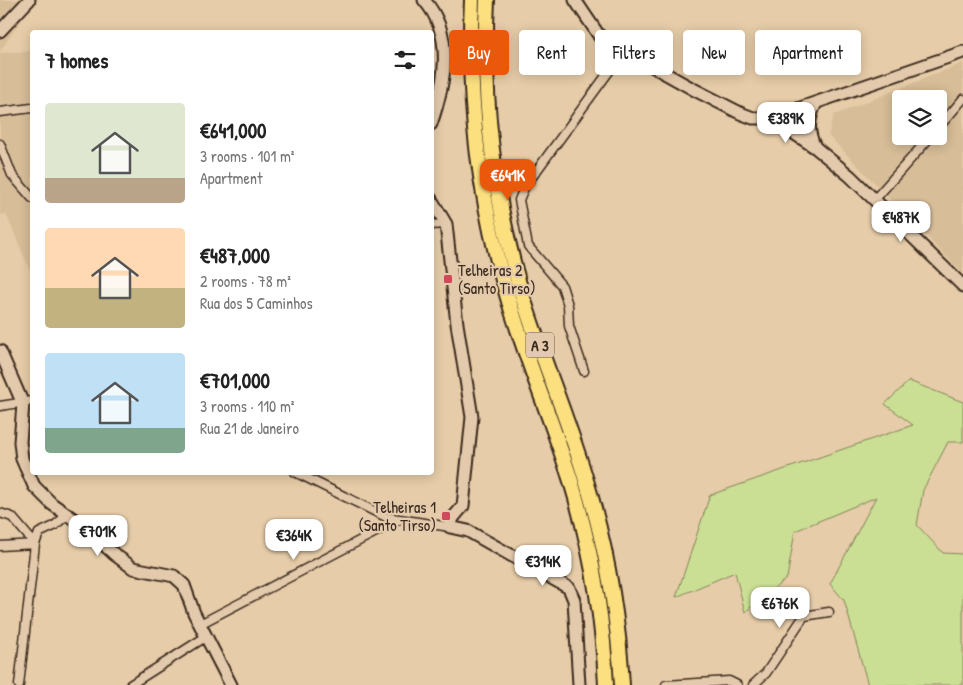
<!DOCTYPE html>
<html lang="en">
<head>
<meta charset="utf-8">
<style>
	body { margin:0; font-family:"Patrick Hand",sans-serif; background:#f2f2f2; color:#222; height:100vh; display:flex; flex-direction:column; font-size:19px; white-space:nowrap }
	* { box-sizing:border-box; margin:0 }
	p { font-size:16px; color:#767676 }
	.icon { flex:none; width:28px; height:28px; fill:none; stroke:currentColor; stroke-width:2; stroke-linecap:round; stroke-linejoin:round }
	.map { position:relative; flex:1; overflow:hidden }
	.panel { position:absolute; left:30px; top:30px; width:404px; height:445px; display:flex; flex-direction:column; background:#fff; border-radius:5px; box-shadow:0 2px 12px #0003 }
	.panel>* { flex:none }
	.top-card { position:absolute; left:449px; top:30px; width:439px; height:45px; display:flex; gap:10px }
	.controls { position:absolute; left:892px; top:90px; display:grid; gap:10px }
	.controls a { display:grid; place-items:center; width:55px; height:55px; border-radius:5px; background:#fff; box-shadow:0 2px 12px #0003; font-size:25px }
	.price { position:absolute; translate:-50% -42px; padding:0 11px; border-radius:10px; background:#fff; color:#222; font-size:16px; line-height:32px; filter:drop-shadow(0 1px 2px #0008) }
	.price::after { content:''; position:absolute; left:50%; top:30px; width:15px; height:11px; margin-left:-8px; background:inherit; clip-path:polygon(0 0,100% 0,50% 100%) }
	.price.active { background:#ea580c; color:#fff }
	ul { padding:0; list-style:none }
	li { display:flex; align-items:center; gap:15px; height:125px; padding:0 15px }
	li span { display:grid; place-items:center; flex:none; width:140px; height:100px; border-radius:5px; color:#555 }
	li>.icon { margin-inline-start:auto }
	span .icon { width:60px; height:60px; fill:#fffc; stroke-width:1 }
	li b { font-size:21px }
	h2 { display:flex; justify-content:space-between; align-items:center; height:60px; padding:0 15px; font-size:21px }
	.tag { padding:0 18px; border-radius:5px; background:#fff; box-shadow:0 2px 12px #0003; font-size:18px; line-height:45px }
	.tag.active { background:#ea580c; color:#fff }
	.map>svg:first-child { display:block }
	.built { fill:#d7bd98; fill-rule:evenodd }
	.green { fill:#cadf94; stroke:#828459 }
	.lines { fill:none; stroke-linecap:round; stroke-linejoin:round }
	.street-casing { stroke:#3b2a1e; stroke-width:11 }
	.secondary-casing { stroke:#3b2a1e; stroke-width:15 }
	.highway-casing { stroke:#3b2a1e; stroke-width:18 }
	.street { stroke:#e4caac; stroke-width:8 }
	.secondary { stroke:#e4caac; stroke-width:11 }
	.highway { stroke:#fce080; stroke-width:14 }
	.poi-dot { fill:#d1495b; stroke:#e4caac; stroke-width:2 }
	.labels { text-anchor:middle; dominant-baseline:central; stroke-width:4.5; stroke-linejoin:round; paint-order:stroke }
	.shield { fill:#e4caac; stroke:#6e5a49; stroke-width:1 }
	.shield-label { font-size:15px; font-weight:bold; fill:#3b2a1e }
	.poi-label { font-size:16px; fill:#3b2a1e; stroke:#e4caac; text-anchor:start }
</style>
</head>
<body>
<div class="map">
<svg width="963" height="685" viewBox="0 0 963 685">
	<rect width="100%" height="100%" fill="#e6cca8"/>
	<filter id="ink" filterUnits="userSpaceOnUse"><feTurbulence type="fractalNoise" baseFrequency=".02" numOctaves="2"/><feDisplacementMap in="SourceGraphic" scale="10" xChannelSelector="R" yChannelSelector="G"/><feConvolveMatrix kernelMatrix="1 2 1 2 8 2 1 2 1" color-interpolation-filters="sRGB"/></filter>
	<g filter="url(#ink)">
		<path class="built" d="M 0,0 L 17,0 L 28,10 L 0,51 Z
			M 32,51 L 32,275 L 6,214 L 0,215 L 0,53 Z
			M 963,63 L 963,274 L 828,135 L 834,115 ZM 901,99 L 939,99 L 939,136 L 901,136 Z"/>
		<path class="green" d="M 909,381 L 963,402 L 963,442 L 948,442 L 923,490 L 917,525 L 943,553 L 963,554 L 963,685 L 868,685 L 844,600 L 830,584 L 876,497 L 795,531 L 787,578 L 745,612 L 735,572 L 676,597 L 710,495 L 913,425 L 885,404 Z"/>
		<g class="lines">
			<g class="street-casing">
				<path id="street" d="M 0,112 L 32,108
					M 939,127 L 963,99
					M 0,144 L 12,175 L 32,198
					M 875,199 L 931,136
					M 431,225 L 446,224
					M 584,371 L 569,326 L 568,305 L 562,286 L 528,246 L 519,200 L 524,188 L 624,51
					M 0,406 L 32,401
					M 295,472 L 386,517 L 450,527
					M 0,513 L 12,517 L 35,544 L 19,685
					M 0,546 L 35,544 L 39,533 L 54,526 L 67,515
					M 200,624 L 399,520
					M 130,685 L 207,636
					M 666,685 L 729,681 L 737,685
					M 753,685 L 766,673 L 804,616 L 829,612"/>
			</g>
			<g class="secondary-casing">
				<path id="secondary" d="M 424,0 C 455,35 445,83 431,124
					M 575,0 L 600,37 L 693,89 L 740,113 L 753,118 L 771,118 L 963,52
					M 0,31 L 29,0
					M 771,118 L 816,148 L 850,176 L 963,286
					M 815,147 C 807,131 808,119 816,103
					M 431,199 L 446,224 L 457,324 L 472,417 L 463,506 L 453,518 L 450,527 L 468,531 L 569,588 L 574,600 L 579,685
					M 0,351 L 23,404 L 20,442 L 22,459 L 34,486 L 52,504 L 85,527 L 114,554 L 133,568 L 174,576 L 184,585 L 194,613 L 231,685"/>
			</g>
			<g class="highway-casing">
				<path id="highway" d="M 472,0 C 467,99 479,196 506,291 C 524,355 551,417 571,481 C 591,547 603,616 606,685
					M 487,0 C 482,97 493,194 520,288 C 539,352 566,413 585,477 C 606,545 618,614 622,685"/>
			</g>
			<use href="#street" class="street"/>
			<use href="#secondary" class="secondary"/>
			<use href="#highway" class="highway"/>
		</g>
	</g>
	<g class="poi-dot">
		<rect x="443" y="274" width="10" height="10" rx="2.5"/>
		<rect x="441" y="511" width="10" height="10" rx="2.5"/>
	</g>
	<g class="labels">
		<rect class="shield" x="526" y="332.5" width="28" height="25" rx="4"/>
		<g class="shield-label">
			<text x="540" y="345">A 3</text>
		</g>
		<g class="poi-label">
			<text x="458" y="270">Telheiras 2<tspan x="458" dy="18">(Santo Tirso)</tspan></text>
			<text x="436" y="507" text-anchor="end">Telheiras 1<tspan x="436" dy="18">(Santo Tirso)</tspan></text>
		</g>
	</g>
</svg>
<div class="controls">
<a><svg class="icon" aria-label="layers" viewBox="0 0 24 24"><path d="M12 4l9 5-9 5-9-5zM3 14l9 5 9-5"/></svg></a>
</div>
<b class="price" style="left:786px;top:144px">€389K</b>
<b class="price active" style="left:508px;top:201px">€641K</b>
<b class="price" style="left:901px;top:243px">€487K</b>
<b class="price" style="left:98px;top:557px">€701K</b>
<b class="price" style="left:294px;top:561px">€364K</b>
<b class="price" style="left:543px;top:587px">€314K</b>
<b class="price" style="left:780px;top:629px">€676K</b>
<div class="top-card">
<a class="tag active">Buy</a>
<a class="tag">Rent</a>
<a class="tag">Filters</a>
<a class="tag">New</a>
<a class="tag">Apartment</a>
</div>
<section class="panel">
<h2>7 homes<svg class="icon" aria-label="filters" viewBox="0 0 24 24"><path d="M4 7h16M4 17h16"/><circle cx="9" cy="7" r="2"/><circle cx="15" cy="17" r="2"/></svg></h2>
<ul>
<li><span style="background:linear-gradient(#dfe7d0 75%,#b9a48a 0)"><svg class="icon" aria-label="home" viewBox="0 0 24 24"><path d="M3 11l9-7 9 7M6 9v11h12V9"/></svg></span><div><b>€641,000</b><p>3 rooms · 101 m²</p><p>Apartment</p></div></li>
<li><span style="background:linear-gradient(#ffd9b3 60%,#c2b280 0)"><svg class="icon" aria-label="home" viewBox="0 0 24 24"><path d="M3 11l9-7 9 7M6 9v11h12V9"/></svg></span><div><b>€487,000</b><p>2 rooms · 78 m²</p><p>Rua dos 5 Caminhos</p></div></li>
<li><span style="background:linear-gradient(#bfe0f5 75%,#7fa58c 0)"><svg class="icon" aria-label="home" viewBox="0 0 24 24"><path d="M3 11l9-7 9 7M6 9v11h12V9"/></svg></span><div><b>€701,000</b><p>3 rooms · 110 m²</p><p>Rua 21 de Janeiro</p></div></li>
</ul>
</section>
</div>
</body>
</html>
